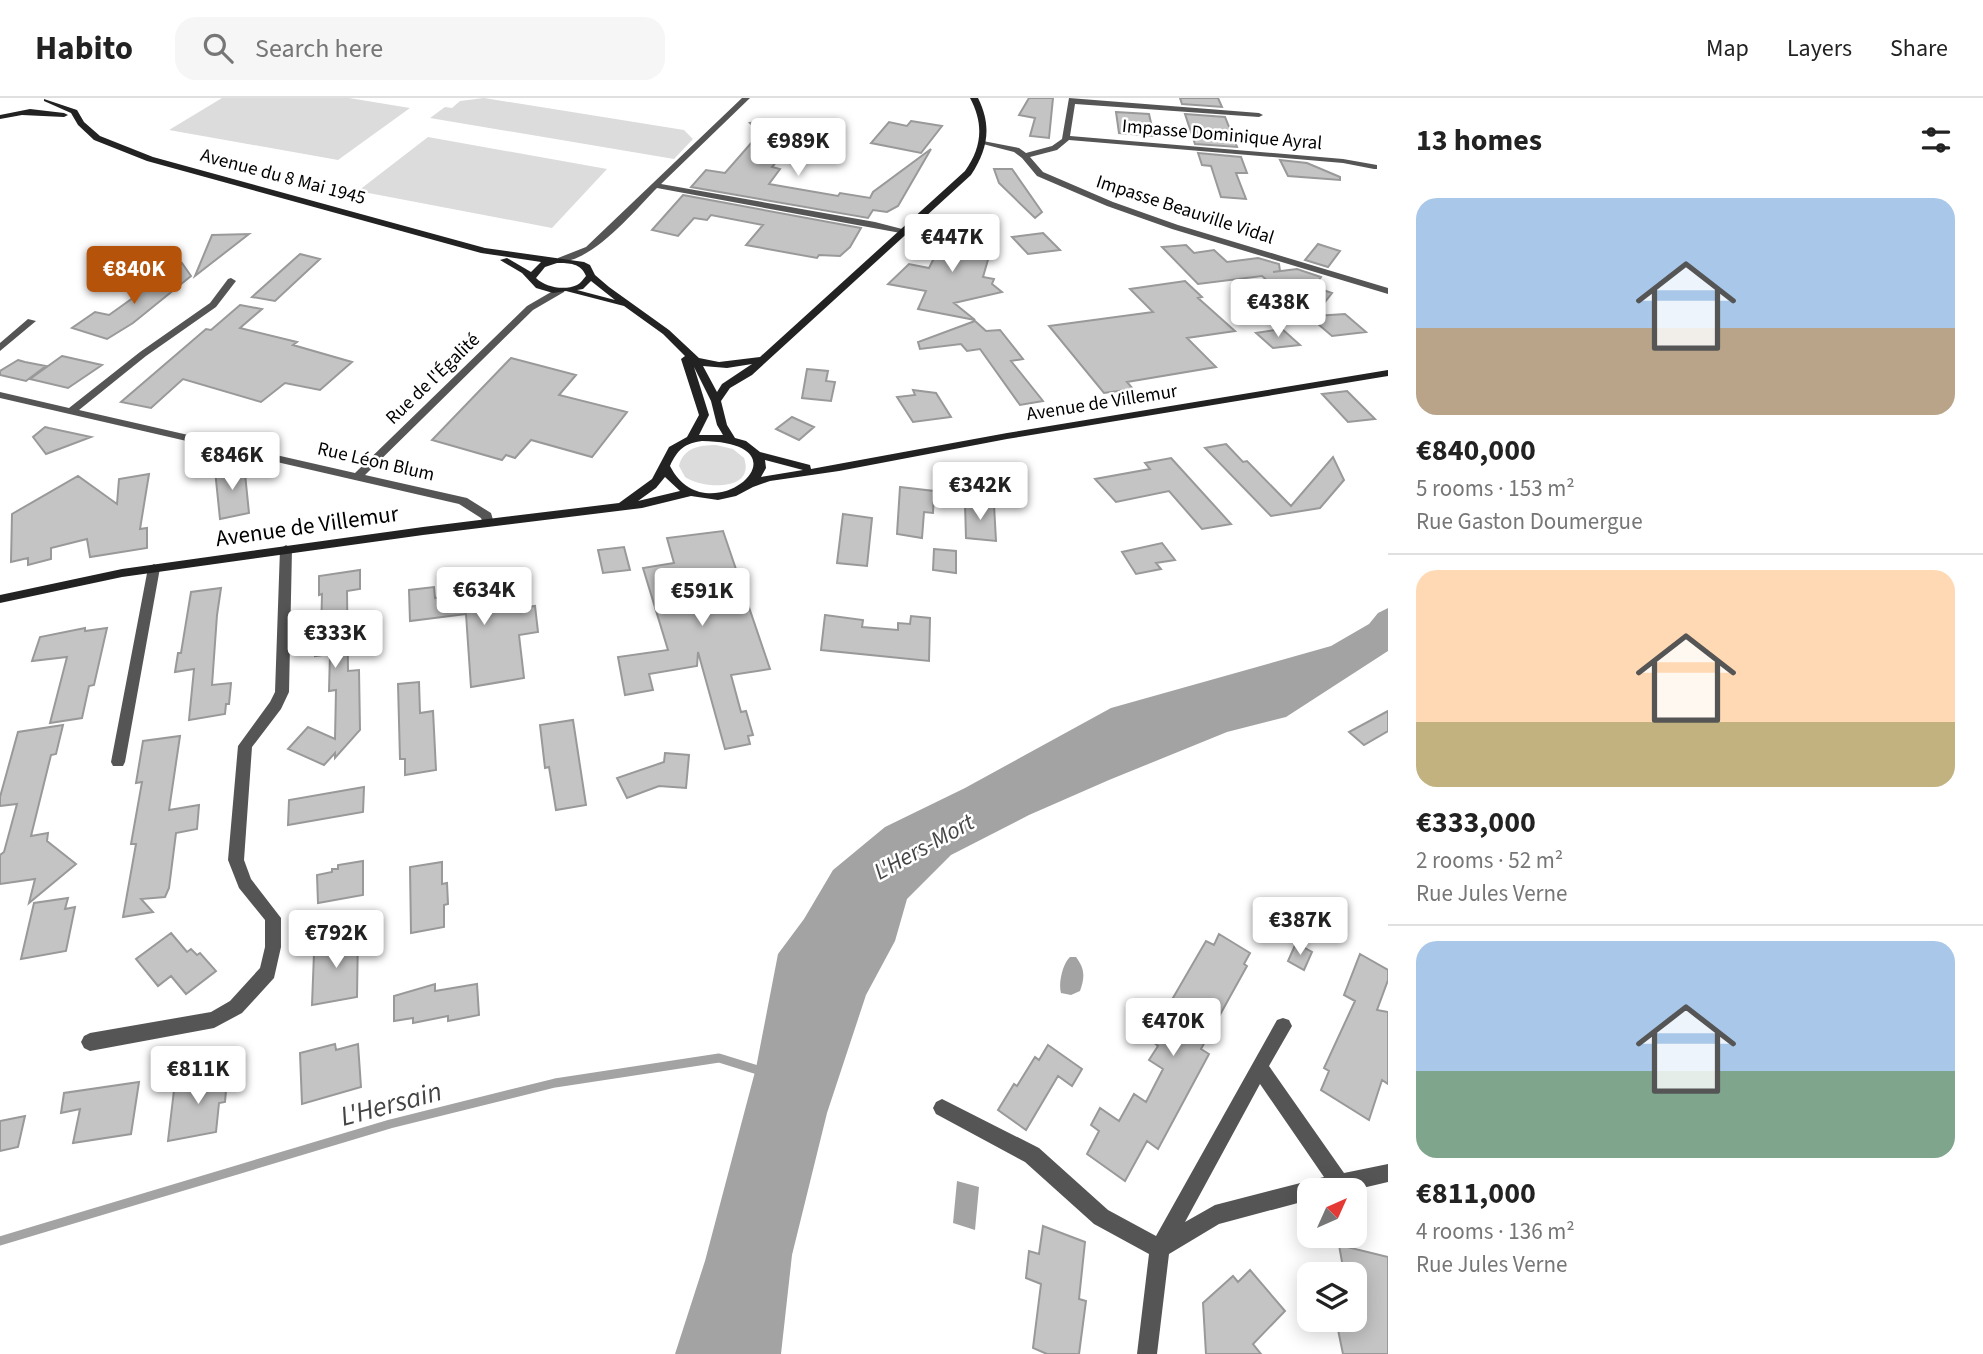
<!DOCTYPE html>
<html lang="en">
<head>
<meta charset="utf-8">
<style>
	body { margin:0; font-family:"Source Sans 3",sans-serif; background:#f6f6f6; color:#222; height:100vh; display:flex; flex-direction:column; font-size:26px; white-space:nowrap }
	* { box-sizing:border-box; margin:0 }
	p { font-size:23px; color:#767676 }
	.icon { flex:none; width:38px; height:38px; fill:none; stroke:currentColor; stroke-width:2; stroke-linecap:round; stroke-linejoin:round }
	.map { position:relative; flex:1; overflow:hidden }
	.details { display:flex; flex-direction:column; background:#fff; width:595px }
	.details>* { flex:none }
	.needle { width:46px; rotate:45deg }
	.controls { position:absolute; left:1297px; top:1080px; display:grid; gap:14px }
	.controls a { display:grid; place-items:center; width:70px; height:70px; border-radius:14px; background:#fff; box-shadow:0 4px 18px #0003; font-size:35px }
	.price { position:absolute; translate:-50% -60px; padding:0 16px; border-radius:7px; background:#fff; color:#222; font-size:23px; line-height:46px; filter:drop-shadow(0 2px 4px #0008) }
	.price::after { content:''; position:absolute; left:50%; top:42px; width:21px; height:16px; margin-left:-10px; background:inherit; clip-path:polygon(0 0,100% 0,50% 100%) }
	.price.current { background:#b45309; color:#fff }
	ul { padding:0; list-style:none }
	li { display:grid; align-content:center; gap:14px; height:371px; padding:0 28px }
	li+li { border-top:2px solid #e0e0e0 }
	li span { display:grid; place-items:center; height:217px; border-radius:21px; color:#555 }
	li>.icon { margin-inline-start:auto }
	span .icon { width:126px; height:126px; fill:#fffc; stroke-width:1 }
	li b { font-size:30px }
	h2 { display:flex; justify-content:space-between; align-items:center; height:84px; padding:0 28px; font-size:30px }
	header { display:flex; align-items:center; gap:42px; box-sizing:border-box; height:98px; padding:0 35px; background:#fff; border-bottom:2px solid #e0e0e0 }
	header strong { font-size:33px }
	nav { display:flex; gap:38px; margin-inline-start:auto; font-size:24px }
	.search { width:490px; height:63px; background:#f6f6f6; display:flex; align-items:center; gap:18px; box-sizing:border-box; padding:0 24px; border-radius:21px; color:#767676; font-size:26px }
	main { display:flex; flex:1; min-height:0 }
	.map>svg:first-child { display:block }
	.green { fill:#dcdcdc }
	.water { fill:#a3a3a3 }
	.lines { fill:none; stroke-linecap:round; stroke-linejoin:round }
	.stream { stroke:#a3a3a3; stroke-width:9 }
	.building { fill:#c4c4c4; stroke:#999; stroke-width:2 }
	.street { fill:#555; fill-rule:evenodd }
	.secondary { fill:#222; fill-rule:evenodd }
	.labels { text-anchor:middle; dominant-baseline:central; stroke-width:5; stroke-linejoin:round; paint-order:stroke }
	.far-street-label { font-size:19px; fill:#000; stroke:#fff }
	.street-label { font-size:23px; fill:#000; stroke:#fff }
	.water-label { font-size:24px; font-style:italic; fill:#444; stroke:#fff }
	.near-water-label { font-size:28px; font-style:italic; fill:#444; stroke:#fff }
</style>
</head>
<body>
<header>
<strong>Habito</strong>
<div class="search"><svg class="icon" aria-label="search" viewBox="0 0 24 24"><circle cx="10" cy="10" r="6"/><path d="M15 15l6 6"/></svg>Search here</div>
<nav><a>Map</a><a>Layers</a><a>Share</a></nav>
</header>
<main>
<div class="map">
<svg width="1388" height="1256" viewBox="0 0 1388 1256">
	<rect width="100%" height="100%" fill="#fff"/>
	<path class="green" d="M 222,0 L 349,0 L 410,10 L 338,62 L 169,32 Z
		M 484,0 L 684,32 L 693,41 L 674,61 L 430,20 L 445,9 L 452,10 L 460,3 Z
		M 428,39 L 607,71 L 552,130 L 358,93 Z
		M 716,347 L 733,351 L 744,360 C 756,394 702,391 685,379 L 679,368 C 683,350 699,347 716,347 Z"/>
	<path class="water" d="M 1388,510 L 1388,553 L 1286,619 L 1227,634 L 1109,682 L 1029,717 L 951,757 L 907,801 L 895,843 L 866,897 L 827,1015 L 792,1157 L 781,1256 L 675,1256 L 705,1163 L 756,970 L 778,856 L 804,821 L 833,772 L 885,729 L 965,690 L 1111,610 L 1331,548 L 1369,526 L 1378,515 Z
		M 1070,859 L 1076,859 C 1085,871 1085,879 1080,893 L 1071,897 L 1061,895 C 1058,885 1063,865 1070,859 Z
		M 957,1083 L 979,1089 L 975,1132 L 953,1125 Z"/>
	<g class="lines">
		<path class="stream" d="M 0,1143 L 390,1026 L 555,985 L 719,960 L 764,974"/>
	</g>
	<path class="building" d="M 1029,0 L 1053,0 L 1049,40 L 1030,38 L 1035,20 L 1019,17 Z
		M 1180,0 L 1218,0 L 1222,9 L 1182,6 Z
		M 1116,14 L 1149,16 L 1154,38 L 1119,35 Z
		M 1185,16 L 1225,19 L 1237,49 L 1195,46 Z
		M 779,21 L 801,34 L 772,69 L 780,71 L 769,86 L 838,98 L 840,95 L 870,100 L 873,94 L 931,51 L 898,108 L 887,114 L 873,112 L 868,120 L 691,89 L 706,72 L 725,75 L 760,35 L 750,25 Z
		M 911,23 L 942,28 L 921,55 L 871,45 L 889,24 L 907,28 Z
		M 1198,55 L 1241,59 L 1247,75 L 1236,75 L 1246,101 L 1221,99 L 1211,68 L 1202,67 Z
		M 1280,62 L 1307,65 L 1340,79 L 1340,82 L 1288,78 Z
		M 994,71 L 1012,71 L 1042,114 L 1035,120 L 999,85 Z
		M 683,97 L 861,130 L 850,149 L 840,158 L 819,157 L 817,160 L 746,147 L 763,127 L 711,117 L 707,122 L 694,120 L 678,138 L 652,132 Z
		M 951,126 L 977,131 L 972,144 L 994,141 L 983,179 L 994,181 L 992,186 L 1002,194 L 954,205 L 975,222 L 918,211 L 926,193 L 888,186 L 909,166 L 929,170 Z
		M 1043,135 L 1060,152 L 1028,156 L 1012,139 Z
		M 249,136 L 195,178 L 212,137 Z
		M 1318,146 L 1340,153 L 1328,169 L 1305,162 Z
		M 1186,147 L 1194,155 L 1214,152 L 1227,164 L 1258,160 L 1279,166 L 1280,173 L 1273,174 L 1297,171 L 1321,179 L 1314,189 L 1332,195 L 1314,218 L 1345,216 L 1366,234 L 1332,238 L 1262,178 L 1198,186 L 1162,149 Z
		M 300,156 L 320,161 L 275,203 L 252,199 Z
		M 182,165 L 191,178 L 133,225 L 107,241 L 72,230 L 95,214 L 109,217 Z
		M 1185,183 L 1202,199 L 1198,200 L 1235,233 L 1187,240 L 1216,269 L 1127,284 L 1133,291 L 1104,295 L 1049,228 L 1153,214 L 1130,191 Z
		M 240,207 L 262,211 L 240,230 L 297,244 L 293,247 L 352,264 L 320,292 L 285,285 L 261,304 L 183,281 L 151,310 L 121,304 L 206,231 L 211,232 Z
		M 975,223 L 986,233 L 1000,232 L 1023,261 L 1011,263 L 1043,303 L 1020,307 L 980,251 L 967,253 L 961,246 L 920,251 L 918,244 Z
		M 1282,231 L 1300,247 L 1273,250 L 1256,235 Z
		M 62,258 L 102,267 L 68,290 L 30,281 Z
		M 511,260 L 576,277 L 559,297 L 627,314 L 592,359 L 531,342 L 515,360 L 506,357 L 502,362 L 432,342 Z
		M 18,262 L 25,264 L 46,268 L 26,283 L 0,277 L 0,273 Z
		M 807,271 L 828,273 L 826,283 L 835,284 L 831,303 L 802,300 Z
		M 913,292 L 936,295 L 951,319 L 913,324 L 897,299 L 915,297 Z
		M 1347,293 L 1375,321 L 1348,324 L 1322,296 Z
		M 792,319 L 814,329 L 799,342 L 776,331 Z
		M 45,329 L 49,330 L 91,339 L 46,356 L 33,339 Z
		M 1226,346 L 1243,364 L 1247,363 L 1291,408 L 1333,359 L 1344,382 L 1320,410 L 1271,418 L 1205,350 Z
		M 1171,360 L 1231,426 L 1202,431 L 1169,393 L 1116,404 L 1095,381 L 1150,371 L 1145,365 Z
		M 244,366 L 249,415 L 220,421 L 215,372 Z
		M 149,376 L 140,431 L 147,430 L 147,450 L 90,459 L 87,441 L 51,450 L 51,461 L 28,467 L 28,460 L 11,464 L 12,416 L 78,378 L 117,406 L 119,381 Z
		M 900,389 L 934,393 L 933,415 L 924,414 L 922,440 L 897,436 Z
		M 965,405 L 994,407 L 996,443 L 966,440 Z
		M 843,416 L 872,420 L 867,468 L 837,465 Z
		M 723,433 L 770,571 L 731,577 L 741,614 L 746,613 L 753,637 L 748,638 L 750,646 L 725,651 L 698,554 L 697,568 L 649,576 L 653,592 L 625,597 L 618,559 L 668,552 L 643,470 L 674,465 L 667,440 Z
		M 1162,445 L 1175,462 L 1156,465 L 1161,471 L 1136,476 L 1122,454 Z
		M 624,449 L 630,472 L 603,475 L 598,452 Z
		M 934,451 L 956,453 L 956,475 L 933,472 Z
		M 360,472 L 360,491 L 347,493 L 348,573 L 359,572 L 360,632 L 335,660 L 335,655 L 324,667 L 288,651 L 308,629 L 335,641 L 336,592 L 329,593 L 330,556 L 315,558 L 316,537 L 321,536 L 322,496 L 319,497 L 319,478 Z
		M 510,479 L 513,511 L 535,508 L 538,534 L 519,537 L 524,580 L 471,589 L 466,516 L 410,523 L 409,492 L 434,489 L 435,500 L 472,495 L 472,484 Z
		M 221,490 L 217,517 L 212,587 L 231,585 L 229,606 L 226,606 L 225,616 L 189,622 L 194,571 L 175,574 L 178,555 L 181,555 L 191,494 Z
		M 825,517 L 863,522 L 862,529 L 898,532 L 898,525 L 910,526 L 911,518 L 930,520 L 929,563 L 821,552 Z
		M 85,530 L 85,533 L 107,530 L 94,587 L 89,588 L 82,620 L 50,625 L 67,559 L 32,563 L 40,539 Z
		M 419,584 L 420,615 L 433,613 L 436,672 L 405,677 L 405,661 L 400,661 L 398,586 Z
		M 1388,613 L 1388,633 L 1364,647 L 1349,634 Z
		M 573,622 L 586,707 L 556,712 L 549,669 L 545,670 L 540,627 Z
		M 63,627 L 56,656 L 51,657 L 31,738 L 48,735 L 47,743 L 76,766 L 29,805 L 35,781 L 0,786 L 0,757 L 4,754 L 17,706 L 0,708 L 0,699 L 18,634 Z
		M 180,638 L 169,712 L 199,707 L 197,731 L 176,735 L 169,790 L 165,799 L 141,801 L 153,814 L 123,819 L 136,746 L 131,746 L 142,684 L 136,685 L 143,643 Z
		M 665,655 L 689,657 L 686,690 L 659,688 L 627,700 L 617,680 L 664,664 Z
		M 364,689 L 363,714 L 288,727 L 289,702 Z
		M 363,763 L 363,797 L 318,805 L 317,777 L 332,774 L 332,771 L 338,771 L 338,767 Z
		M 442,764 L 442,786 L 447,785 L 448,806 L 444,807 L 444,829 L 411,835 L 410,769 Z
		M 68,800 L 65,811 L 75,809 L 66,853 L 21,861 L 34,805 Z
		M 171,835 L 187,854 L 191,851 L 197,857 L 200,855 L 216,873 L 186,896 L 171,878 L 158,888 L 136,861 Z
		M 358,835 L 357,899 L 312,907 L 314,855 L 323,853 L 323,842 Z
		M 1219,836 L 1250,855 L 1244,866 L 1247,868 L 1201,951 L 1209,956 L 1158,1051 L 1147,1043 L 1125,1083 L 1087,1056 L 1099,1033 L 1091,1027 L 1100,1010 L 1119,1023 L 1134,996 L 1146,1004 L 1163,971 L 1149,962 L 1158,948 L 1152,943 L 1169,914 L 1166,912 L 1206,843 L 1214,847 Z
		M 1296,845 L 1312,854 L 1304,872 L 1288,863 Z
		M 1360,856 L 1388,872 L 1388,882 L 1377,912 L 1388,914 L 1388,986 L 1382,982 L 1369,1022 L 1321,992 L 1329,973 L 1324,970 L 1355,903 L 1344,897 Z
		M 435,886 L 435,893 L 477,886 L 479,917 L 448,923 L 448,918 L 413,925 L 413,920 L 394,923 L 394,898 Z
		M 335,946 L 336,952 L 358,946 L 361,989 L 302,1006 L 300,955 Z
		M 1048,947 L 1082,971 L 1072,988 L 1058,978 L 1026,1032 L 998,1012 L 1014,986 L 1017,988 L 1035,959 L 1039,962 Z
		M 228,969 L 225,1004 L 219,1005 L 216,1034 L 168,1043 L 174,992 L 198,988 L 200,974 Z
		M 139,984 L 131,1036 L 73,1045 L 80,1011 L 61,1015 L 64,995 Z
		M 25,1018 L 18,1049 L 0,1053 L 0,1023 Z
		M 1043,1128 L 1085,1144 L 1079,1201 L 1086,1203 L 1079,1256 L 1047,1256 L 1033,1250 L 1041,1186 L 1026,1180 L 1029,1153 L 1039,1156 Z
		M 1339,1147 L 1388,1159 L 1388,1256 L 1343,1256 L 1336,1222 L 1354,1222 L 1354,1176 L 1344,1175 Z
		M 1250,1172 L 1285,1213 L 1253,1246 L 1261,1256 L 1206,1256 L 1203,1205 L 1233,1178 L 1238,1184 Z"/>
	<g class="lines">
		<path class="street" d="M 742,0 L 750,0 L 661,86 L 875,124 L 906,132 L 906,136 L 657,90 C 634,113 592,165 558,164 L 558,160 L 586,149 Z
			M 1069,0 L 1259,15 L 1263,17 L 1259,19 L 1075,6 L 1070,38 L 1343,61 L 1377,67 L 1377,71 L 1374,71 L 1343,65 L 1069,42 L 1057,52 L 1030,59 L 1043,74 L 1113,104 L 1178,127 L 1388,190 L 1388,196 L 1172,131 L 1107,108 L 1037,78 L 1022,60 L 1014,54 L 979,45 L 983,43 L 1019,50 L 1026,55 L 1052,48 L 1062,41 Z
			M 231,180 L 236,183 L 216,209 L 146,258 L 79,312 L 355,375 L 527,208 L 558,190 L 564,190 L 564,194 L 533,212 L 365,377 L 467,400 L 491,415 L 494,425 L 492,428 L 484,428 L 481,420 L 459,406 L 0,300 L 0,294 L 69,310 L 140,254 L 210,205 L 228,181 Z
			M 28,221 L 36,223 L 0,253 L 0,245 Z
			M 286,447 L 292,451 L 289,594 L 281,611 L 252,649 L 244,762 L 251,781 L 281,820 L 281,849 L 274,880 L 242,915 L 214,930 L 90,953 L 84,950 L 81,944 L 84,938 L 90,935 L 211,914 L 230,903 L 260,870 L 265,849 L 265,822 L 239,790 L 228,762 L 238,648 L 270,604 L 275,594 L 280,451 Z
			M 154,466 L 160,470 L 125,664 L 123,668 L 113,668 L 111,664 L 148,470 Z
			M 1283,920 L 1289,922 L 1292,928 L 1269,968 L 1344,1075 L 1388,1066 L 1388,1084 L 1354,1092 L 1309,1092 L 1309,1102 L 1219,1126 L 1169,1156 L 1157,1256 L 1137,1256 L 1149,1156 L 1094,1126 L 1025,1064 L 936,1016 L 933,1010 L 936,1004 L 942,1001 L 948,1004 L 1039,1050 L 1108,1112 L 1156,1138 L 1277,922 ZM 1260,986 L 1324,1079 L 1215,1107 L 1185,1124 Z"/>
		<path class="secondary" d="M 970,0 L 978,0 C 992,28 988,51 971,77 L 752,277 L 730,290 L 721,303 L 727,327 L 735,340 L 746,343 L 760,354 L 810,367 L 811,371 L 1007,335 L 1388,272 L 1388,278 L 1007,341 L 839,373 L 770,383 L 753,389 L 736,398 L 718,402 L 691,398 L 642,410 L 423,437 L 122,479 L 0,505 L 0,497 L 122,471 L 423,429 L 619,405 L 652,381 L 669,349 L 687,339 L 699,317 L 681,261 L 685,258 L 663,236 L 624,208 L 566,193 L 553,195 L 536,190 L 522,175 L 500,162 L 507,160 L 531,174 L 541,164 L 481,155 L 147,63 L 94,42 L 78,27 L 71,15 L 44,3 L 44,1 L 77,12 L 84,24 L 100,38 L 153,59 L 485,150 L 584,164 L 590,167 L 595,177 L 609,189 L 669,232 L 699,260 L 719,264 L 760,259 L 965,73 C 982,49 984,26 970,0 ZM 557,165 C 569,165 581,165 586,178 C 583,181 581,185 577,187 C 564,193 545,189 536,180 L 545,169 ZM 591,183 L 615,202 L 577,192 L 583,191 ZM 752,266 L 722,286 L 717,294 L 703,268 L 727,270 ZM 694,269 L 711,303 L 717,327 L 723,337 L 699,337 L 709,317 ZM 702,343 C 818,345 707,441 670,368 C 677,352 685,345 702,343 ZM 765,362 L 803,372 L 761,379 L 766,370 ZM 665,379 L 680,393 L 638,403 L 656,390 Z
			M 30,11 L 64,15 L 68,17 L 64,19 L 22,17 L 0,21 L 0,17 Z"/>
	</g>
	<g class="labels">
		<g class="far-street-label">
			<text transform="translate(1222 37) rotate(5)">Impasse Dominique Ayral</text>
			<text transform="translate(283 79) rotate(15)">Avenue du 8 Mai 1945</text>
			<text transform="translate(1185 112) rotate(18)">Impasse Beauville Vidal</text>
			<text transform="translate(433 281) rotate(-44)">Rue de l'Égalité</text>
			<text transform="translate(1102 305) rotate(-9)">Avenue de Villemur</text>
			<text transform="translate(376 364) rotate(13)">Rue Léon Blum</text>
		</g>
		<g class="street-label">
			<text transform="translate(307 428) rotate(-8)">Avenue de Villemur</text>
		</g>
		<g class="water-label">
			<text transform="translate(924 749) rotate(-29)">L'Hers-Mort</text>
		</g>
		<g class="near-water-label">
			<text transform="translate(391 1006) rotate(-15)">L'Hersain</text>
		</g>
	</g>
</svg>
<div class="controls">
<a><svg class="needle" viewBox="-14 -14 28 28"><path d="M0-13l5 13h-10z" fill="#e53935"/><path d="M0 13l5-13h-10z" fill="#767676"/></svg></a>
<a><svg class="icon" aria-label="layers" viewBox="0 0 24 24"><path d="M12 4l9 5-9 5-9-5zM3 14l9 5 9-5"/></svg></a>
</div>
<b class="price" style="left:798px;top:80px">€989K</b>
<b class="price" style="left:952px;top:176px">€447K</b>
<b class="price current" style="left:134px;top:208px">€840K</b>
<b class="price" style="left:1278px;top:241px">€438K</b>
<b class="price" style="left:232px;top:394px">€846K</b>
<b class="price" style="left:980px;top:424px">€342K</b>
<b class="price" style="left:484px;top:529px">€634K</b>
<b class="price" style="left:702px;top:530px">€591K</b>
<b class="price" style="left:335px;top:572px">€333K</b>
<b class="price" style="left:1300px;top:859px">€387K</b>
<b class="price" style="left:336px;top:872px">€792K</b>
<b class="price" style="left:1173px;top:960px">€470K</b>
<b class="price" style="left:198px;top:1008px">€811K</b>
</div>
<section class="details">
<h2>13 homes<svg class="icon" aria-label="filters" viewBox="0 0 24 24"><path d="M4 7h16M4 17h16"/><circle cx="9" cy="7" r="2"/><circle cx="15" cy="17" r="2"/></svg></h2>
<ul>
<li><span style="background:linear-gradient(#a9c7e8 60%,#b9a48a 0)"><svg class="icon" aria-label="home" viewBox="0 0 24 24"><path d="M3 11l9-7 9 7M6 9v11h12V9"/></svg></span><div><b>€840,000</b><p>5 rooms · 153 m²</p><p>Rue Gaston Doumergue</p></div></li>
<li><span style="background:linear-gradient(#ffd9b3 70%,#c2b280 0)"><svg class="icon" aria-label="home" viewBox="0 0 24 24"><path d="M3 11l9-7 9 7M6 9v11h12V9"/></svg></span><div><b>€333,000</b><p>2 rooms · 52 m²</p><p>Rue Jules Verne</p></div></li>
<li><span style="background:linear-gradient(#a9c7e8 60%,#7fa58c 0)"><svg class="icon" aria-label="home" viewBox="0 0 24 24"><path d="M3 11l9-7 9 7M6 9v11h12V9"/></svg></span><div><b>€811,000</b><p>4 rooms · 136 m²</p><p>Rue Jules Verne</p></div></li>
</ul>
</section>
</main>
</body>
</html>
